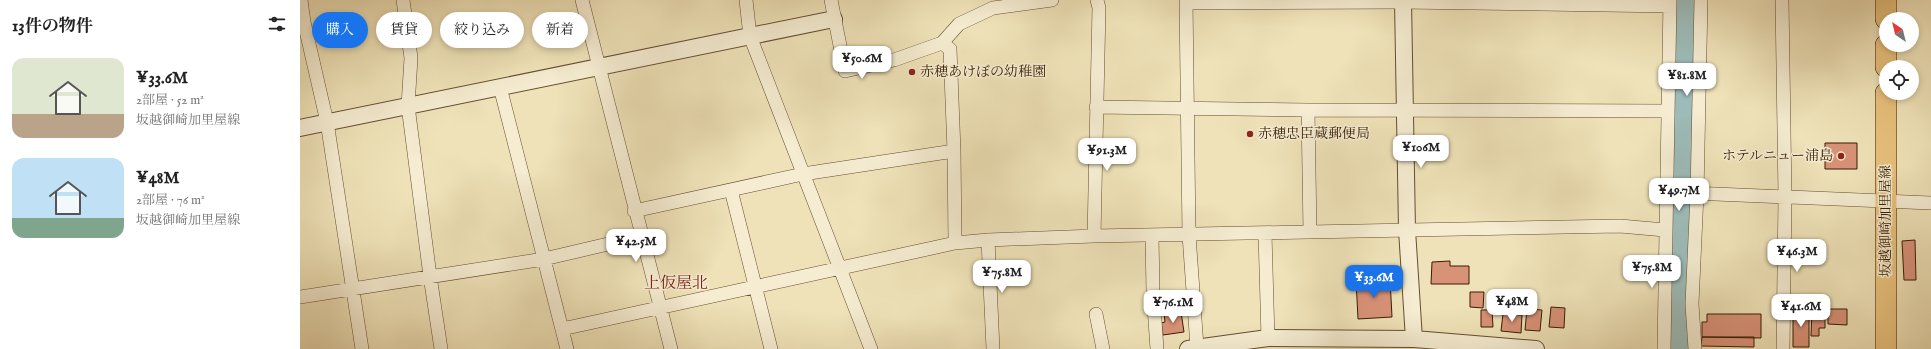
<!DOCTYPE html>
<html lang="ja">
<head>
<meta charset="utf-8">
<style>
	body { margin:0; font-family:"IM FELL English","Noto Serif JP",serif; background:#f2f2f2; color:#222; height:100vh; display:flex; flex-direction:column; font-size:15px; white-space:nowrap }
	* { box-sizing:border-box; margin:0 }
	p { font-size:13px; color:#767676 }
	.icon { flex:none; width:22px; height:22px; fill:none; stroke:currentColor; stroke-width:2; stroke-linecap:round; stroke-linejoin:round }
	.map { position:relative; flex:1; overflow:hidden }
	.side { display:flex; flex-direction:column; background:#fff; width:300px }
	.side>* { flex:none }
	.guide { position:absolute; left:12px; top:12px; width:380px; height:36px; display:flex; gap:8px }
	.needle { width:26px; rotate:325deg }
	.controls { position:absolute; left:1579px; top:12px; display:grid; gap:8px }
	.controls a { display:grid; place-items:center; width:40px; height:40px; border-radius:50%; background:#fff; box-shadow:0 2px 6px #0003; font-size:20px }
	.price { position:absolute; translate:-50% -34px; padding:0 9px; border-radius:8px; background:#fff; color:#222; font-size:13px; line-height:26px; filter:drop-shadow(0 1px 2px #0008) }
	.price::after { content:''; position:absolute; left:50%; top:24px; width:12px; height:9px; margin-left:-6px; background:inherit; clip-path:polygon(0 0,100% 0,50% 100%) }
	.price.active { background:#1a73e8; color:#fff }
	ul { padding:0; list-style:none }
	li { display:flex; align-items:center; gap:12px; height:100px; padding:0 12px }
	li span { display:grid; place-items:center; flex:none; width:112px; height:80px; border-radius:12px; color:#555 }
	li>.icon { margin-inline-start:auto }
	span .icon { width:48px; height:48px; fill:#fffc; stroke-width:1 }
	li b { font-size:17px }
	h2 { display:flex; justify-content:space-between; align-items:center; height:48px; padding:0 12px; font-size:17px }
	.pill { padding:0 14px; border-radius:18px; background:#fff; box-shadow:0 2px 6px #0003; font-size:14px; line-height:36px }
	.pill.active { background:#1a73e8; color:#fff }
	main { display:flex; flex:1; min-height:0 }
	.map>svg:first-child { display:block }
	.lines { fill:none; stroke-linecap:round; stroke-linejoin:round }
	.river { stroke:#9dbcb9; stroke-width:23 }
	.building { fill:#d89278; stroke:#371d04 }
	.minor-casing { stroke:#654e31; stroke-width:14 }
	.tertiary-casing { stroke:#654e31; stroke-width:18 }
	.primary-casing { stroke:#371d04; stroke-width:22 }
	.minor { stroke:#f5ecd1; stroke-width:13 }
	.tertiary { stroke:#f5ecd1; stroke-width:16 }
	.primary { stroke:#e8c17c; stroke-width:21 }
	.poi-dot { fill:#8f2418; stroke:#f5ecd1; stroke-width:1.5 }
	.labels { text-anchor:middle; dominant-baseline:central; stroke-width:3; stroke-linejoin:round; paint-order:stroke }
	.poi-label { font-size:14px; fill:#371d04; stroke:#f5ecd1; text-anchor:start }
	.street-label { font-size:14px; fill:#371d04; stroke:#f5ecd1 }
	.quarter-label { font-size:16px; fill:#7a1f14; stroke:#f5ecd1 }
</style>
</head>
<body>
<main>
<section class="side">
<h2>13件の物件<svg class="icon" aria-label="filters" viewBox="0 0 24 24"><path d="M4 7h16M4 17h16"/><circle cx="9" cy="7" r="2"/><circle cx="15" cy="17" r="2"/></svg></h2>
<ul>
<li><span style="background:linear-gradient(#dfe7d0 70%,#b9a48a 0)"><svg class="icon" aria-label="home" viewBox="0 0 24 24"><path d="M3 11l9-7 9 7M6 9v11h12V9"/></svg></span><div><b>¥33.6M</b><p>2部屋 · 52 m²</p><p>坂越御崎加里屋線</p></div></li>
<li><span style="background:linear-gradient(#bfe0f5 75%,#7fa58c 0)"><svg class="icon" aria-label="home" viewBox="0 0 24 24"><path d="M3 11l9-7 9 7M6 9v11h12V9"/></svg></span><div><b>¥48M</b><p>2部屋 · 76 m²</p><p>坂越御崎加里屋線</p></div></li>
</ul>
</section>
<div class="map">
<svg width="1631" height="349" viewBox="0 0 1631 349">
	<rect width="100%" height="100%" fill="#efe2b8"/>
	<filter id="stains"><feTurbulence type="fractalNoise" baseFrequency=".005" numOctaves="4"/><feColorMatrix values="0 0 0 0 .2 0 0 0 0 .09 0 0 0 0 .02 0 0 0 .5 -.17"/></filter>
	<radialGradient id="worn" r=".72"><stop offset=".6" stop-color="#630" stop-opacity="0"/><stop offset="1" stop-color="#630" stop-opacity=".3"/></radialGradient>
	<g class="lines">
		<path class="river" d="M 1379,349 L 1384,0"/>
	</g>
	<path class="building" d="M 1525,143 L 1557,143 L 1557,169 L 1525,169 Z
		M 1615,240 L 1616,280 L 1604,280 L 1602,241 Z
		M 1150,261 L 1150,266 L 1169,266 L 1169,284 L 1131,284 L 1132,262 Z
		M 1090,279 L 1092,317 L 1058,319 L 1056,280 Z
		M 1170,292 L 1184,292 L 1183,308 L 1170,307 Z
		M 1251,307 L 1265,308 L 1264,328 L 1249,327 Z
		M 1493,308 L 1509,308 L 1509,347 L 1493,347 Z
		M 1227,309 L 1242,310 L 1240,331 L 1225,330 Z
		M 1512,309 L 1525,309 L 1525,328 L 1519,328 L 1519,336 L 1511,336 Z
		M 1528,309 L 1547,309 L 1547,325 L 1528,324 Z
		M 1181,310 L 1192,310 L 1193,327 L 1181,327 Z
		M 881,312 L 884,332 L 863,335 L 861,323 L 865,322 L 864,314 Z
		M 1203,314 L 1222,315 L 1221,333 L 1201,331 Z
		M 1407,314 L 1461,314 L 1461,338 L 1402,337 L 1402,322 L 1407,322 Z
		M 1402,337 L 1454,337 L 1454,347 L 1401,346 Z"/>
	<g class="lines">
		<g class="minor-casing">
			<path id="minor" d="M 1,0 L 4,22 L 27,122 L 62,349
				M 103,0 L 111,58 L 108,106 L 130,276 L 141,349
				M 282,0 L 371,349
				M 446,0 L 450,36 L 571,349
				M 531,0 L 545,71 L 594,60 L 642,43 L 659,24 L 693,8 L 752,0
				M 886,0 L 889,235 L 897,347
				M 1482,0 L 1485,197 L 1483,349
				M 886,3 L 1103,2 L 1370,6
				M 642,43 L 650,49 L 654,151 L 655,243
				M 200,87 L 267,349
				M 796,107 L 1008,110 L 1368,111
				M 1008,110 L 1010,232
				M 431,190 L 471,349
				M 1368,192 L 1631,203
				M 334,211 L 503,174 L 654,151
				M 965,234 L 968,338
				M 794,236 L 799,8 L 797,0
				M 852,236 L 853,292 L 857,349
				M 688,240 L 693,349
				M 0,297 L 244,259 L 342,236
				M 796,314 L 803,349
				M 262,329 L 655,243 L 688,240 L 794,236 L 1320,226 L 1365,230
				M 1364,349 L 1370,0
				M 1395,349 L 1392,304 L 1397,194 L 1401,0"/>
		</g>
		<g class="tertiary-casing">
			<path id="tertiary" d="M 1103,0 L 1107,230 L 1114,339
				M 0,128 L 534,19
				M 888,349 L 968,338 L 1114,339 L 1236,349"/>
		</g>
		<g class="primary-casing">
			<path id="primary" d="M 1586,19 L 1586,0
				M 1586,67 L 1586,45
				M 1586,349 L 1586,93"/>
		</g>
		<use href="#minor" class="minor"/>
		<use href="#tertiary" class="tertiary"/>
		<use href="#primary" class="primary"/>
	</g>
	<g class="poi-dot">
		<circle cx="612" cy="72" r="4"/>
		<circle cx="950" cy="134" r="4"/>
		<circle cx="1541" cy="156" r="4"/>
	</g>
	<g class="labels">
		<g class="poi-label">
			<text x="620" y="72">赤穂あけぼの幼稚園</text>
			<text x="958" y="134">赤穂忠臣蔵郵便局</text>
			<text x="1533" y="156" text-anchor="end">ホテルニュー浦島</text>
		</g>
		<g class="street-label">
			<text transform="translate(1586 221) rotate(-90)">坂越御崎加里屋線</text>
		</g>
		<g class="quarter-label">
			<text x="376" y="284">上仮屋北</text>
		</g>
	</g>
	<rect width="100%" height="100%" filter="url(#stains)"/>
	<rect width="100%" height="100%" fill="url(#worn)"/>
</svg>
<div class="controls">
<a><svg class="needle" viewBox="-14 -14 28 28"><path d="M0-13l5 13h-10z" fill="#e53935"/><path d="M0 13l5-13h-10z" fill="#767676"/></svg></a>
<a><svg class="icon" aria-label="locate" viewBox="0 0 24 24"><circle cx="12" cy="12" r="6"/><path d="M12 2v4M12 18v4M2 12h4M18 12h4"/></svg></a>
</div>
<b class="price" style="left:562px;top:80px">¥50.6M</b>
<b class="price" style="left:1387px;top:97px">¥81.8M</b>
<b class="price" style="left:1121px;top:169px">¥106M</b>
<b class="price" style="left:807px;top:172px">¥91.3M</b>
<b class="price" style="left:1379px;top:212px">¥49.7M</b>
<b class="price" style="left:336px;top:263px">¥42.5M</b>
<b class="price" style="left:1497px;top:273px">¥46.3M</b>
<b class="price" style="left:1352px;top:289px">¥75.8M</b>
<b class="price" style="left:702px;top:294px">¥75.8M</b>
<b class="price active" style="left:1074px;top:299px">¥33.6M</b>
<b class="price" style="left:1212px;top:323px">¥48M</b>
<b class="price" style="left:873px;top:324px">¥76.1M</b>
<b class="price" style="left:1501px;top:328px">¥41.6M</b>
<div class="guide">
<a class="pill active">購入</a>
<a class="pill">賃貸</a>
<a class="pill">絞り込み</a>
<a class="pill">新着</a>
</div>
</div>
</main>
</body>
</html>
